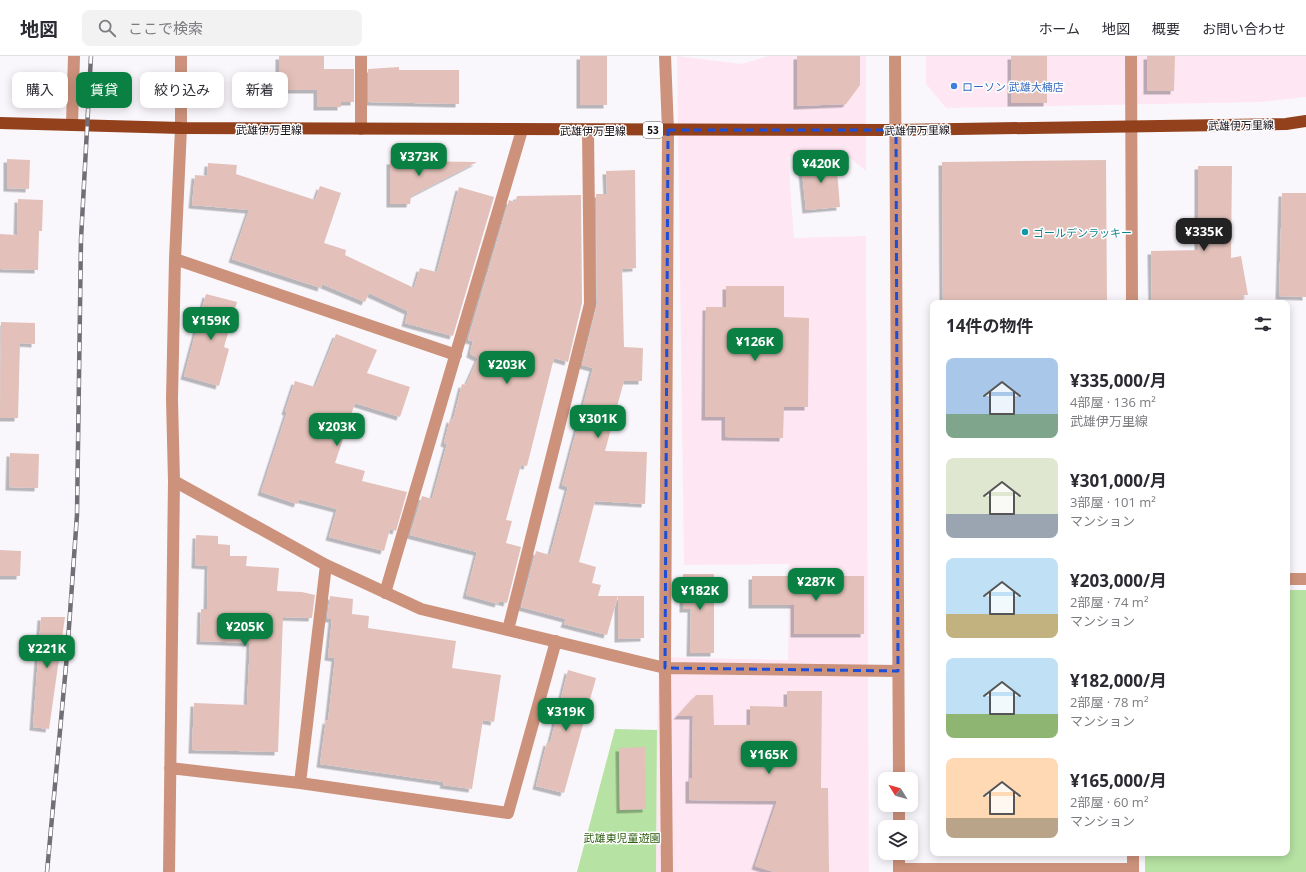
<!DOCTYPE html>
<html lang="ja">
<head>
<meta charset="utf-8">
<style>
	body { margin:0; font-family:"Open Sans","Noto Sans JP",sans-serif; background:#f2f2f3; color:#2b2b33; height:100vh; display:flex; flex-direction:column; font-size:15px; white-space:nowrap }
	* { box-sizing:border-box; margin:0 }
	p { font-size:13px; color:#7c7c81 }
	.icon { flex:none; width:22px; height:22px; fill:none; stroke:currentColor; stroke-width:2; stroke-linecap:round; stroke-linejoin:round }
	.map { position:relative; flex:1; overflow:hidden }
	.sheet { position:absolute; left:930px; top:244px; width:360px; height:556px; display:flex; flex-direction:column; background:#fff; border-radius:8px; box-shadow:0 2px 10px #0003 }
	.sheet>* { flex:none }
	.hud { position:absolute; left:12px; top:16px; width:380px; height:36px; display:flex; gap:8px }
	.needle { width:26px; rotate:307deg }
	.tools { position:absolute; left:878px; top:716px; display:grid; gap:8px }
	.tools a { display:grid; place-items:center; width:40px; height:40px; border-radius:8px; background:#fff; box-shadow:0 2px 10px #0003; font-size:20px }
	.price { position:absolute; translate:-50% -34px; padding:0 9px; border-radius:8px; background:#0b8043; color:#fff; font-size:13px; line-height:26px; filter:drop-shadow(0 1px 2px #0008) }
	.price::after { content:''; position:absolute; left:50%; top:24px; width:12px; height:9px; margin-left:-6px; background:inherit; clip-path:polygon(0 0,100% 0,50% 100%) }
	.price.active { background:#222; color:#fff }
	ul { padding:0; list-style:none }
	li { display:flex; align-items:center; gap:12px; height:100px; padding:0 16px }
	li span { display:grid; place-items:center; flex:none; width:112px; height:80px; border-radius:8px; color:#555 }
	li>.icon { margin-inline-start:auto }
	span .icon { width:48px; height:48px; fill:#fffc; stroke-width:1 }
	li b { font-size:17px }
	h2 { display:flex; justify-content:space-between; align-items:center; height:48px; padding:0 16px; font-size:17px }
	.tag { padding:0 14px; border-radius:8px; background:#fff; box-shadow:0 2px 10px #0003; font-size:14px; line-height:36px }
	.tag.active { background:#0b8043; color:#fff }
	header { display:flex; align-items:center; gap:24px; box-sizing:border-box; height:56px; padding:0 20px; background:#fff; border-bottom:1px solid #e1e1e2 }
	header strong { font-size:19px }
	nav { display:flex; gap:22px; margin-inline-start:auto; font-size:14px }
	.search { width:280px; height:36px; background:#f2f2f3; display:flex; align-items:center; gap:10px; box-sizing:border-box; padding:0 14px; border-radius:8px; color:#7c7c81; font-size:15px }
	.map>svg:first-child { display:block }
	.commercial { fill:#fee7f3 }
	.green { fill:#b6e2a3 }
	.building { fill:#e3c1ba; filter:url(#shadow) }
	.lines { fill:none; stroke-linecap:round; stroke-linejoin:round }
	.minor { stroke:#cd927b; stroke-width:12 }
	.major { stroke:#92411c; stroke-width:12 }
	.rail-casing { stroke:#726e75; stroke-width:4.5 }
	.rail { stroke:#fff; stroke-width:3; stroke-dasharray:9; stroke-linecap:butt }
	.marked { fill:none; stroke:#1d4ed8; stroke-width:3; stroke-dasharray:8 5; stroke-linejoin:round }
	.shop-dot { fill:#3f7fe0; stroke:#fff; stroke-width:1.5 }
	.culture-dot { fill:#0f9aa8; stroke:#fff; stroke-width:1.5 }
	.labels { text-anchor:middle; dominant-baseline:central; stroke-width:3; stroke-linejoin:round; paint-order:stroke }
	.shield { fill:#fff; stroke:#5a565c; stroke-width:1 }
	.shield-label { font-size:10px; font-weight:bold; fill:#130e16 }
	.shop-label { font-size:11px; fill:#366cbe; stroke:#fff; text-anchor:start }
	.street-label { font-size:11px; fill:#130e16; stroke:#fff }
	.culture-label { font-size:11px; fill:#0d838f; stroke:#fff; text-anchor:start }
	.park-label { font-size:11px; fill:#2c5b0d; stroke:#fff }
</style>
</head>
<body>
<header>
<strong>地図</strong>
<div class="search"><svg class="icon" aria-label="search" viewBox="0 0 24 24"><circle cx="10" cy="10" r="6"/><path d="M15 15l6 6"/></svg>ここで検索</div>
<nav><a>ホーム</a><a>地図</a><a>概要</a><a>お問い合わせ</a></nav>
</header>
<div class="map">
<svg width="1306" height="816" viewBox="0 0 1306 816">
	<defs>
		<filter id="shadow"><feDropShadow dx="-3.5" dy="3.5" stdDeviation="0" flood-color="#0004"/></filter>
	</defs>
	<rect width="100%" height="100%" fill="#faf7fc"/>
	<path class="commercial" d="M 677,0 L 741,8 L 768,0 L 866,0 L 866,115 L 844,97 L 788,101 L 794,182 L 866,180 L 869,816 L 656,816 L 657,674 L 659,601 L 788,604 L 789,508 L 684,509 Z
		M 926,0 L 1306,0 L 1306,41 L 1261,46 L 946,52 L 926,28 Z"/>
	<path class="green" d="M 1287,534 L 1306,534 L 1306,816 L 1145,816 L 1145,797 L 1287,797 Z
		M 615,673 L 657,674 L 656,816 L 577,816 Z"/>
	<path class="building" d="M 279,0 L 324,0 L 324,13 L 354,13 L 354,46 L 341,46 L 341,51 L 317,51 L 317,34 L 279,34 Z
		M 580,0 L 607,0 L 607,49 L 580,49 Z
		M 797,0 L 860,0 L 860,29 L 846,48 L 797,50 Z
		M 1011,0 L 1047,0 L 1047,47 L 1011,47 Z
		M 1147,0 L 1175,0 L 1174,35 L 1147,35 Z
		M 399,11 L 399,14 L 459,14 L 459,48 L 368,46 L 368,13 Z
		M 836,102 L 840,151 L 806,154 L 801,106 Z
		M 7,103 L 30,104 L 29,133 L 7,132 Z
		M 1106,104 L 1107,247 L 943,247 L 942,106 Z
		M 390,105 L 411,105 L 477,106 L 411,140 L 410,148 L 390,148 Z
		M 208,107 L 237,109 L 236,118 L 315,144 L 320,130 L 341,137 L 324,187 L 346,194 L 345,199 L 414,232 L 420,212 L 437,216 L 459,131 L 494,141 L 453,280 L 405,267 L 408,255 L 369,237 L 365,246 L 322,228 L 321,232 L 232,203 L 249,154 L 192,149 L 195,119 L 207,120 Z
		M 1198,110 L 1232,110 L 1231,202 L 1241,200 L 1248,239 L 1243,239 L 1244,247 L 1152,247 L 1151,195 L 1198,194 Z
		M 635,114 L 636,212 L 622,213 L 624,291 L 643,292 L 642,325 L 624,325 L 605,395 L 647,396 L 645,448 L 595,445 L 579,506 L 596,511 L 592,527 L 601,529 L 598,540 L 644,540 L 644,582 L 618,583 L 618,540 L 607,579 L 564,568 L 566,563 L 521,551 L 536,495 L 550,499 L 568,431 L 562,429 L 593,312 L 582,309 L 597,248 L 596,138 L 607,138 L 606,115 Z
		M 1282,137 L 1306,137 L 1306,241 L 1279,240 Z
		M 581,139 L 582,247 L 568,306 L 554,302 L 527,410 L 521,409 L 506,464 L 512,465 L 506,487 L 521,491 L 507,547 L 499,545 L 498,548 L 466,539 L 477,496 L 410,479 L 422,440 L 432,443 L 447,388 L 444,387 L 450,363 L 453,364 L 462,328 L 466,329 L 478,302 L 470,298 L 473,285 L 468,284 L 509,144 L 515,146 L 517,140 Z
		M 18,143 L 43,144 L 42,175 L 39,175 L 38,214 L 0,213 L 0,178 L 17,179 Z
		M 726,230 L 784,230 L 784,261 L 809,262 L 808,351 L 784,351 L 783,382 L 725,381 L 725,361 L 705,361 L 706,251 L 726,251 Z
		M 206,238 L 237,246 L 224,291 L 229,293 L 219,330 L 184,320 Z
		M 1,266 L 35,267 L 35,288 L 20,287 L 18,362 L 0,362 Z
		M 336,278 L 377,294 L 367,317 L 410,331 L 400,361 L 355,347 L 335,407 L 365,415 L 362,425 L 407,436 L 396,475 L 390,473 L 384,495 L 329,481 L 337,453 L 299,443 L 297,448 L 261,436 L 287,356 L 285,355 L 295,325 L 315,331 Z
		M 10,397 L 39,398 L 38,432 L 9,431 Z
		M 196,479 L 218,480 L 218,488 L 230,489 L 230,500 L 247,500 L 246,510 L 279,512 L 277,535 L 302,536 L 315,539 L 312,562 L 283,561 L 278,696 L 192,694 L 194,647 L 247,649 L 250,587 L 200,585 L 201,553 L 207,553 L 208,510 L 195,509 Z
		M 0,494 L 21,495 L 20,520 L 0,520 Z
		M 683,518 L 714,518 L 714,597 L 690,597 L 691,553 L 683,553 Z
		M 752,520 L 864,520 L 864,578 L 794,578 L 794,549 L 752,549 Z
		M 330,540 L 353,543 L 352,558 L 369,560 L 368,572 L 456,585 L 452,612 L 501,619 L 494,666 L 483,664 L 472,733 L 443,729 L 444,726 L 320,708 L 326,664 L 328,665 L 335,602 L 328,601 L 332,563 L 327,563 Z
		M 41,561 L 65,561 L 49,673 L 33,671 Z
		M 568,614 L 596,622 L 564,737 L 536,730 L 547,686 L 550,687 Z
		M 787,635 L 822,635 L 821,732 L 828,732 L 829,816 L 774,816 L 755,810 L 777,745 L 689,744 L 689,722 L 692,722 L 693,660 L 677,660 L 696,639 L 713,639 L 714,669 L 750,669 L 750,650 L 787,651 Z
		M 645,691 L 646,753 L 620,754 L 619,692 Z"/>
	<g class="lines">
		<path class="minor" d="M 665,0 L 668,74 L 665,612 L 667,816
			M 895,0 L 899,723
			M 1131,0 L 1132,247
			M 72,69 L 74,0
			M 361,73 L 361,0
			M 175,203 L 456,299
			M 174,425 L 326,509 L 421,553 L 665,612 L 898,615
			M 1287,523 L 1306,523
			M 385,537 L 522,74
			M 508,574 L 590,248 L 588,74
			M 170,712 L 300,727 L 508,757 L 556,585
			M 300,727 L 326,509
			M 899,749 L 899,771
			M 899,797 L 899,816
			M 1133,797 L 1133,816
			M 899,813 L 1133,813
			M 169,816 L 174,425 L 172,343 L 175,203 L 181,72 L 181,0"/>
		<path class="major" d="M 0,67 L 181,72 L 896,74 L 1286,68 L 1306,65"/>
		<g class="rail-casing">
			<path id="rail" d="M 47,816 L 67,599 L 77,459 L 81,183 L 91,0"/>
		</g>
		<use href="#rail" class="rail"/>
	</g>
	<path class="marked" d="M 668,74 L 896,74 L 898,615 L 665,612 Z"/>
	<circle class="shop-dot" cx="954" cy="30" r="4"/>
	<circle class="culture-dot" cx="1025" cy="176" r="4"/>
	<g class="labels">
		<rect class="shield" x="643" y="66" width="20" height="16" rx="3"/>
		<g class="shield-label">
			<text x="653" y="74">53</text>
		</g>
		<g class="shop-label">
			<text x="962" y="30">ローソン 武雄大楠店</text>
		</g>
		<g class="street-label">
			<text transform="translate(1241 69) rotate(-1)">武雄伊万里線</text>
			<text x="269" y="73">武雄伊万里線</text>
			<text x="593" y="74">武雄伊万里線</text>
			<text transform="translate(917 74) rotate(-1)">武雄伊万里線</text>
		</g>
		<g class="culture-label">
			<text x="1033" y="176">ゴールデンラッキー</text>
		</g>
		<g class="park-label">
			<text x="622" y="781">武雄東児童遊園</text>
		</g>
	</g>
</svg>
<div class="tools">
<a><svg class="needle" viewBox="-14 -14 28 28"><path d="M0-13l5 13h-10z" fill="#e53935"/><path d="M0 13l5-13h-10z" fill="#7c7c81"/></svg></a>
<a><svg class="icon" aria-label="layers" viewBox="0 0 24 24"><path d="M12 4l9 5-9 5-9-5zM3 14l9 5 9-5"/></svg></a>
</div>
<b class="price" style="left:419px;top:121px">¥373K</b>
<b class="price" style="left:821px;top:128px">¥420K</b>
<b class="price active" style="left:1204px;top:196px">¥335K</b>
<b class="price" style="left:211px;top:285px">¥159K</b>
<b class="price" style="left:755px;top:306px">¥126K</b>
<b class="price" style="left:507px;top:329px">¥203K</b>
<b class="price" style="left:598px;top:383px">¥301K</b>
<b class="price" style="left:337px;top:391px">¥203K</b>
<b class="price" style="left:816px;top:546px">¥287K</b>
<b class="price" style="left:700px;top:555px">¥182K</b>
<b class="price" style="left:245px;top:591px">¥205K</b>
<b class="price" style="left:47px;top:613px">¥221K</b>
<b class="price" style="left:566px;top:676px">¥319K</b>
<b class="price" style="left:769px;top:719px">¥165K</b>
<div class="hud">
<a class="tag">購入</a>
<a class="tag active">賃貸</a>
<a class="tag">絞り込み</a>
<a class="tag">新着</a>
</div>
<section class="sheet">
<h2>14件の物件<svg class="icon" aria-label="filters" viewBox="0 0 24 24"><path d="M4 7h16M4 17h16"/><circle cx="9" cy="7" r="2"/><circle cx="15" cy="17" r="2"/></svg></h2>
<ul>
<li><span style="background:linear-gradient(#a9c7e8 70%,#7fa58c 0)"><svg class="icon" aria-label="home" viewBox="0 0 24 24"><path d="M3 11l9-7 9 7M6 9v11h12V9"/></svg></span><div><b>¥335,000/月</b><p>4部屋 · 136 m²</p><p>武雄伊万里線</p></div></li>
<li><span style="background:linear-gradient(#dfe7d0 70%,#9aa5b1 0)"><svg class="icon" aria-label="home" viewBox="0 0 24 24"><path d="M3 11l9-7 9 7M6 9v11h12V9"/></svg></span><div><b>¥301,000/月</b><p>3部屋 · 101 m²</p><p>マンション</p></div></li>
<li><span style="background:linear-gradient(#bfe0f5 70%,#c2b280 0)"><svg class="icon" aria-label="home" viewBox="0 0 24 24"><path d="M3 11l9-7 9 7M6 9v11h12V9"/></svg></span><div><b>¥203,000/月</b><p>2部屋 · 74 m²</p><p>マンション</p></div></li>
<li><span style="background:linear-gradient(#bfe0f5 70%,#8fb573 0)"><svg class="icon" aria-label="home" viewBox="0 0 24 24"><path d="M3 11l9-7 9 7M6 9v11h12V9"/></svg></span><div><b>¥182,000/月</b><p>2部屋 · 78 m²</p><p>マンション</p></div></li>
<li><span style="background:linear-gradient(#ffd9b3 75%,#b9a48a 0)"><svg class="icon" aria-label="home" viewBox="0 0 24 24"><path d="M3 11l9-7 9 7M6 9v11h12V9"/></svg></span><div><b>¥165,000/月</b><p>2部屋 · 60 m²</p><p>マンション</p></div></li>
</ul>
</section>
</div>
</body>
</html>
